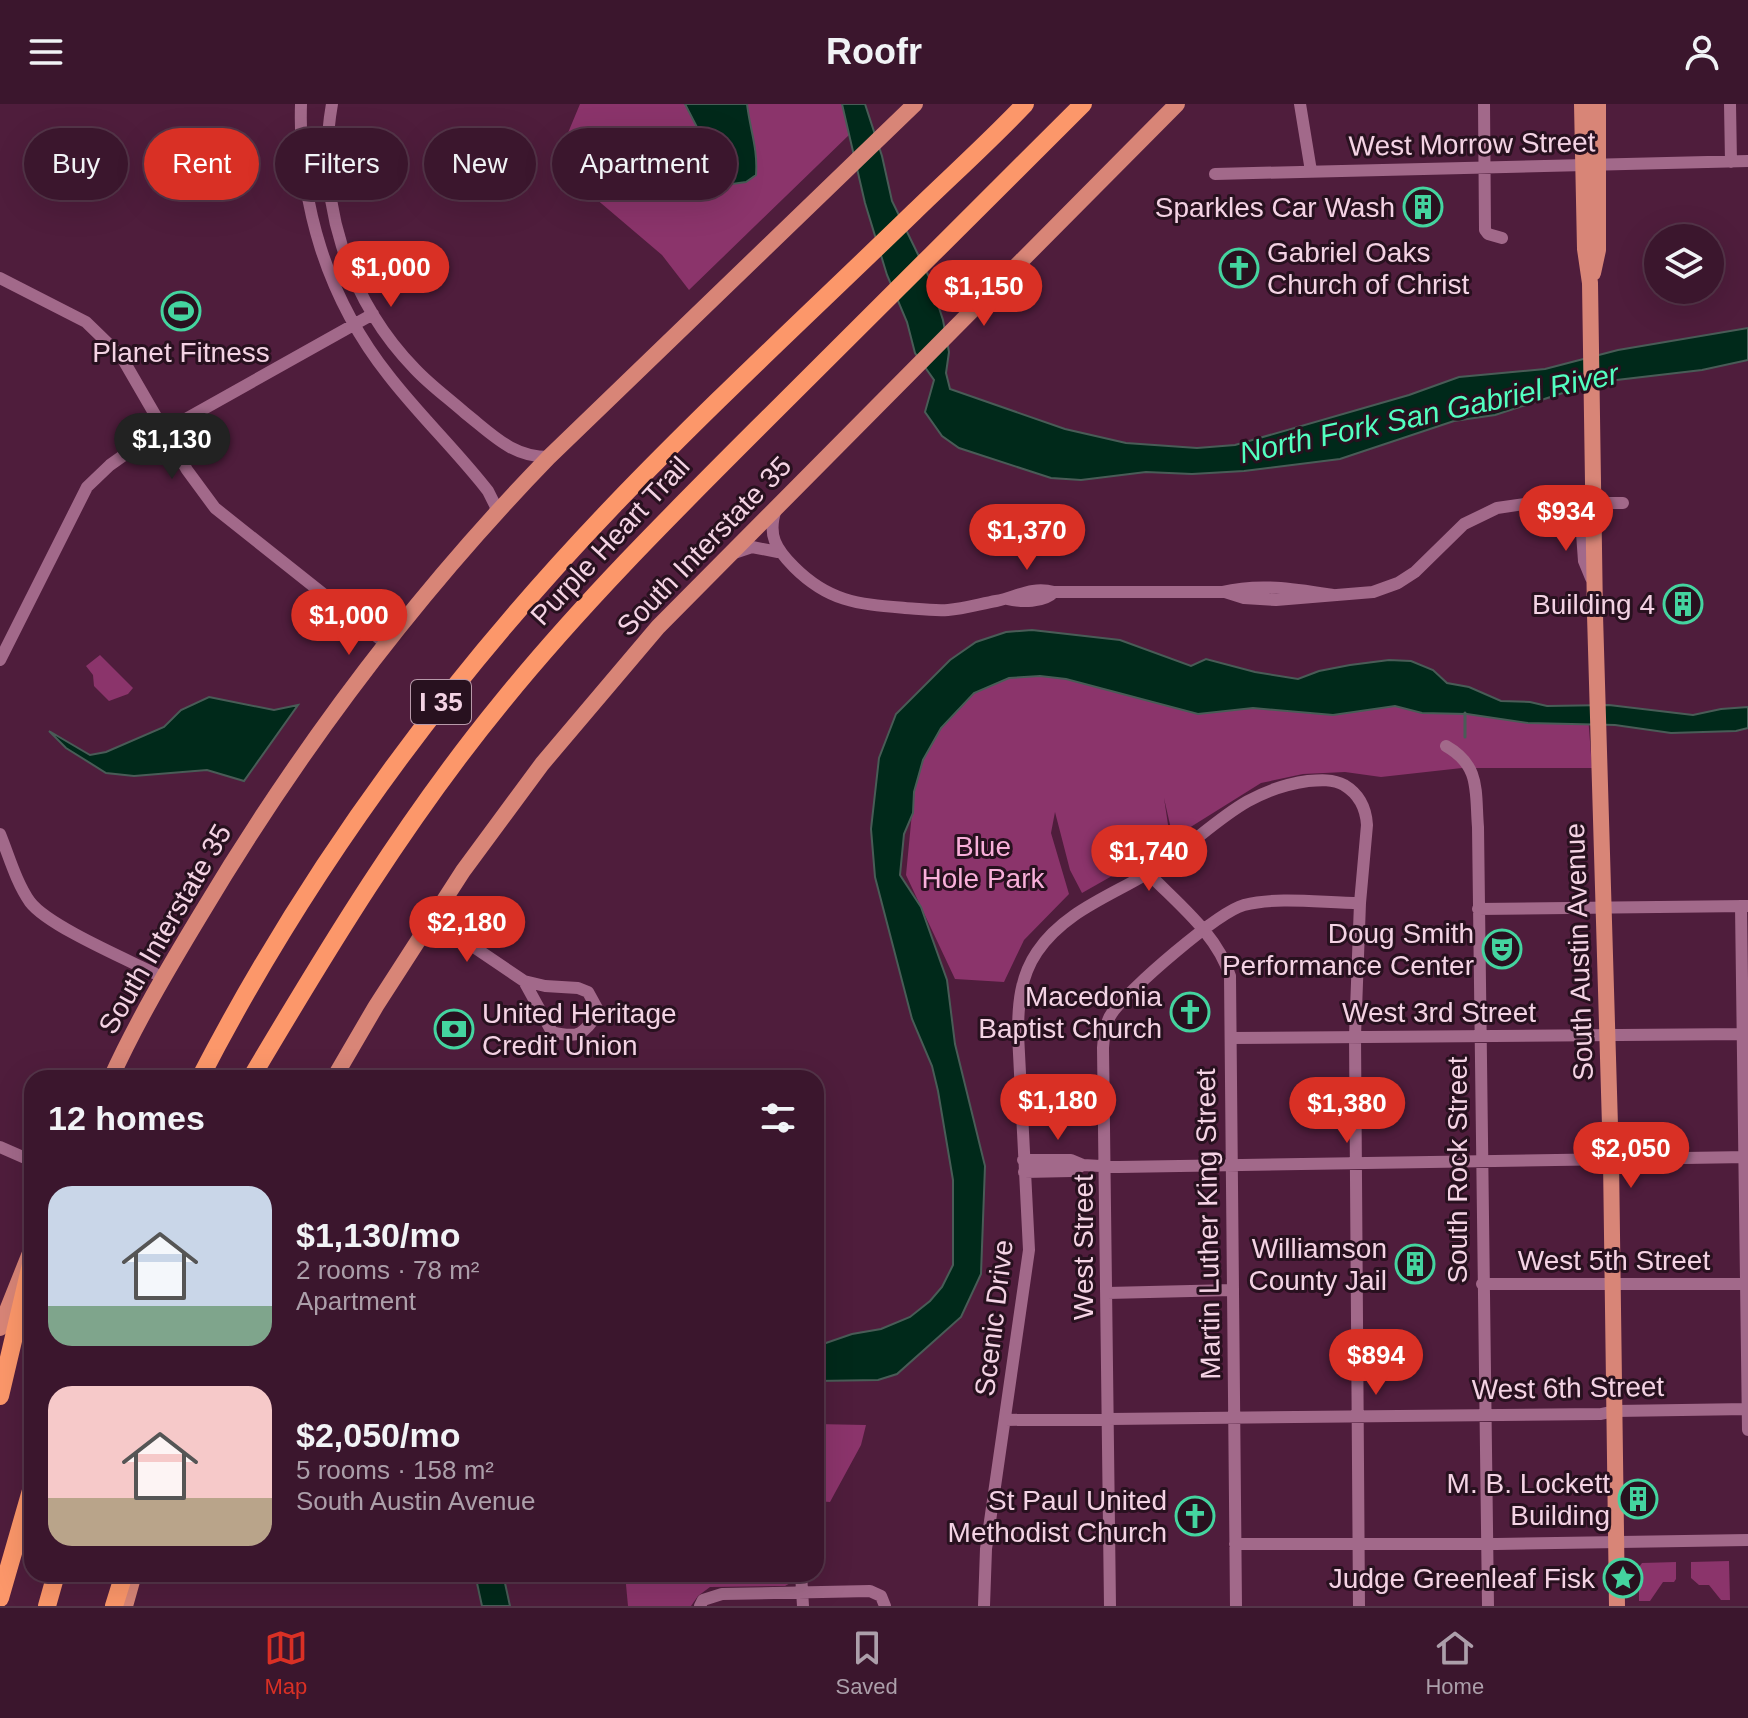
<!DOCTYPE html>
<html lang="en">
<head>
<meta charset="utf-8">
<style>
	body { margin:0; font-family:Arial,sans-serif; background:#421f35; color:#f1f3f6; height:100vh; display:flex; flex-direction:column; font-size:30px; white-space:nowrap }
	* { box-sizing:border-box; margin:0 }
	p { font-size:26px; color:#ac9faa }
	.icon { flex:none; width:44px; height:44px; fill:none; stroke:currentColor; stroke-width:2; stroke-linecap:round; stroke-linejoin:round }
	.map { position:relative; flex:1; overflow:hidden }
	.details { position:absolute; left:24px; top:966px; width:800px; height:512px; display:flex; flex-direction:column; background:#3b162d; border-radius:24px; box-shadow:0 8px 32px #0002,0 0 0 2px #543549 }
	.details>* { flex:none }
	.banner { position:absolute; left:24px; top:24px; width:800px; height:72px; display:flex; gap:16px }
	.controls { position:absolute; left:1644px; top:120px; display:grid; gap:16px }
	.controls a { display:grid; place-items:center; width:80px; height:80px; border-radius:50%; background:#3b162d; box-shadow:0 8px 32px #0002,0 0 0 2px #543549; font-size:40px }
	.price { position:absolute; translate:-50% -68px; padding:0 18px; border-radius:28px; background:#d93025; color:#fff; font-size:26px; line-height:52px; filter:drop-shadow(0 2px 4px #0008) }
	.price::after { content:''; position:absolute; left:50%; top:48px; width:24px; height:18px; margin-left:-12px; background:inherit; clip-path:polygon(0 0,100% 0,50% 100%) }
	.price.current { background:#222; color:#fff }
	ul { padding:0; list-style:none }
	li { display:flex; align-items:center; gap:24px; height:200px; padding:0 24px }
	li span { display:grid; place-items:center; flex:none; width:224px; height:160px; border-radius:24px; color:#555 }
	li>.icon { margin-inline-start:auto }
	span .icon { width:96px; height:96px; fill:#fffc; stroke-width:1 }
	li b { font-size:34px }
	h2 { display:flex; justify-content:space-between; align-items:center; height:96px; padding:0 24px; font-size:34px }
	.chip { padding:0 28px; border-radius:36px; background:#3b162d; box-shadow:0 8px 32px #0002,0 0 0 2px #543549; font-size:28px; line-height:72px }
	.chip.current { background:#d93025; color:#fff }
	header { display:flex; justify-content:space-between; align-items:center; height:104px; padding:0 24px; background:#3b162d; font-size:36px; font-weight:700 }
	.tab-bar { display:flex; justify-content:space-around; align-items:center; height:112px; border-top:2px solid #543549; background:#3b162d; font-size:22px; color:#ac9faa }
	.tab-bar a { display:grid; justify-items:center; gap:4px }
	.tab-bar .current { color:#d93025 }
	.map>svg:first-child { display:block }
	.green { fill:#8b346b }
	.water { fill:#00291a; stroke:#495c57; stroke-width:2 }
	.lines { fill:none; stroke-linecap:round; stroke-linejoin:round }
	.stream { stroke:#495c57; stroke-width:3 }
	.minor { stroke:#a2698a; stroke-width:12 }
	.major { stroke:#d88577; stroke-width:16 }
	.highway { stroke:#fc976a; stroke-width:18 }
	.labels { text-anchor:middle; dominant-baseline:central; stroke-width:6; stroke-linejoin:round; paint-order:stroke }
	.shield { fill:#28111f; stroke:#b799a9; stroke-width:2 }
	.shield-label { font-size:26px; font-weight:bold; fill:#f4d3e4 }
	.street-label { font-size:28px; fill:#f4d3e4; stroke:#28111f }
	.poi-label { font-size:28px; fill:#f4d3e4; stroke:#28111f; text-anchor:end }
	.park-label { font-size:28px; fill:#f9b0da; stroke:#28111f }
	.water-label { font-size:30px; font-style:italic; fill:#52ffc0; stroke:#28111f }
</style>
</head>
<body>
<header><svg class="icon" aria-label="menu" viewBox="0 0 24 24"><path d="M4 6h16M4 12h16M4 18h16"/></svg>Roofr<svg class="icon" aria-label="person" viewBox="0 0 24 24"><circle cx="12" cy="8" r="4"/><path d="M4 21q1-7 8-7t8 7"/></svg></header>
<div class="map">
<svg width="1748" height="1502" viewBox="0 0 1748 1502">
	<rect width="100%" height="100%" fill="#4f1d3c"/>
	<path class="green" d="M 580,0 L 845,0 L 849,31 L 689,186 L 662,151 L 555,60 Z
		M 100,551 L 133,584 L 128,590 L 109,597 L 94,582 L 93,571 L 86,562 Z
		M 1040,572 L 1066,575 L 1198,610 L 1253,604 L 1358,607 L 1395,602 L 1422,609 L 1588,611 L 1592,664 L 1462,664 L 1381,673 L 1345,668 L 1303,670 L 1261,679 L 1173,734 L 1164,694 L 1170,734 L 1126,764 L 1082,789 L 1070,766 L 1055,708 L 1051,729 L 1069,790 L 1024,836 L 1004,878 L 955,875 L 906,771 L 914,688 L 923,656 L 941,624 L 974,589 L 1009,574 Z
		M 816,1320 L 866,1321 L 861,1341 L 830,1398 L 816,1397 Z
		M 1729,1457 L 1730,1496 L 1721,1496 L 1709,1481 L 1699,1481 L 1691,1474 L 1691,1458 Z
		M 1676,1458 L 1676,1475 L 1674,1478 L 1663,1478 L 1650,1497 L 1639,1497 L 1639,1463 L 1642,1459 Z
		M 625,1470 L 794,1470 L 794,1477 L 785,1482 L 710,1483 L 698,1492 L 691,1502 L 628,1502 Z"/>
	<path class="water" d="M 685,0 L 747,0 C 750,26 758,44 756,71 L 746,78 L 732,80 L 715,58 Z
		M 842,0 L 865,0 L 882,52 L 892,97 L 929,173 L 943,216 L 949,248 L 946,269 L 950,285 L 1065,325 L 1126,339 L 1197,344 L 1235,341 L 1409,291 L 1459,273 L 1545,265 L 1618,246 L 1748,224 L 1748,256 L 1702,266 L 1608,277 L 1572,286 L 1495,311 L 1454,317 L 1340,355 L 1244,367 L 1192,370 L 1146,368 L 1081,376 L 1051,374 L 959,344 L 942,332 L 925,308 L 934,276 L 915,249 L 907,218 L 887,171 L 865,99 Z
		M 1032,526 L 1120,536 L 1191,562 L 1206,555 L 1255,568 L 1298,575 L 1319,567 L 1350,561 L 1389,556 L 1411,557 L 1433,566 L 1447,579 L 1469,583 L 1501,597 L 1530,598 L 1547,602 L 1609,601 L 1693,611 L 1721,605 L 1748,603 L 1748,624 L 1736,627 L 1671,629 L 1615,621 L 1528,619 L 1467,610 L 1422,609 L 1395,602 L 1333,611 L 1253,604 L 1198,610 L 1066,575 L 1040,572 L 1009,574 L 974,589 L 941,624 L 923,656 L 914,688 L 913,709 L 904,730 L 900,771 L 921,803 L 947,876 L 955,940 L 985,1062 L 981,1170 L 961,1213 L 897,1270 L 878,1276 L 816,1277 L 816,1238 L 826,1239 L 852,1230 L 881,1225 L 910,1213 L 930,1197 L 942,1183 L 953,1161 L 953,1076 L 938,987 L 932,962 L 912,915 L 875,773 L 871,725 L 879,654 L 896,610 L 950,556 L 976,538 L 1006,528 Z
		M 209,593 L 274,606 L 298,601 L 244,677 L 207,666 L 134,672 L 106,669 L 66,644 L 49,627 L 90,651 L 106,648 L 164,623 L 181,606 Z
		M 475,1470 L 503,1470 L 510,1502 L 482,1502 Z"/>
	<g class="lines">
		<path class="stream" d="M 1465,609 L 1465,633"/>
		<path class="minor" d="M 301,0 C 298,99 327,194 389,272 C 420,312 457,347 488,387 L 496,403 L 495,408
			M 332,0 C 315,95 348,196 415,265 C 430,281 448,294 465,309 C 493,331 512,353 549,353
			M 1300,0 L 1311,67
			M 1484,0 L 1485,126 L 1488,130 L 1502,134
			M 1730,0 L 1731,58
			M 1215,70 L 1748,57
			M 0,174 L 86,218 L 121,252 L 187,366 L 215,404 L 385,539
			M 1554,399 L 1581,415 L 1584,457 L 1591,474
			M 776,405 C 767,431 776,445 794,463 C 829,498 858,500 905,504 C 919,505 934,507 948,506 C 963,505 980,500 996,497 C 1017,493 1031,482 1054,488 L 1222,488 C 1260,479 1295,485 1333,491
			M 734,449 L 752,443 L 778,448
			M 1225,488 L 1244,494 L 1276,496 L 1373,488 L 1398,479 L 1415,468 L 1464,420 L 1497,404 L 1531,399 L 1623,399
			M 1007,495 C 1021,498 1044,499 1054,488
			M 0,556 L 87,383 L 110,361 L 134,344 L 373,210
			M 1446,642 C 1481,662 1475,687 1478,723 L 1488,1502
			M 0,730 C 9,752 16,778 30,798 C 49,823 133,858 164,874
			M 1148,769 C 1178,800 1217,830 1230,872 L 1236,1502
			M 1741,802 L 1748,1326
			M 1478,805 L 1747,802
			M 431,814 L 524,877 L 545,882 L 578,884 L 588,888 L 599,908 C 583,930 580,935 552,928 L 524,877
			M 1231,934 L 1747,930
			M 0,1043 L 32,1057
			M 1023,1056 L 1071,1056 L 1083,1061 L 1118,1063 L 1748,1053
			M 1024,1068 L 1072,1067 L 1083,1061
			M 1482,1180 L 1748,1180
			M 1107,1189 L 1233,1186
			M 1005,1316 L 1601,1310 L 1615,1307 L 1748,1305
			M 1235,1440 L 1496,1440 L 1748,1436
			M 801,1470 L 803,1502
			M 700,1502 L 703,1496 L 722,1490 L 870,1487 L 881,1492 L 885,1502
			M 984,1502 L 986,1445 L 1029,1146 L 1018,930 C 1018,901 1020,873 1037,848 C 1068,802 1124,788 1167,757 C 1216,722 1244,686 1308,677 C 1320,676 1333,675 1344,681 C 1359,690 1366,704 1367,721 L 1360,799 L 1355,932 L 1359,1502
			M 1110,1502 L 1103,944 C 1104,931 1105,919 1112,909 C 1129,885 1218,808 1244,801 C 1280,792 1323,799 1360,799"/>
		<path class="major" d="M 1582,0 L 1585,145 L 1590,179 L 1595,511 L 1611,1056 L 1617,1502
			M 1593,169 L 1598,146 L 1598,0
			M 111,974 C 137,917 169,863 201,810 C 300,644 415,491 549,353 L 915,0
			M 334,974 L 376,902 L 463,767 L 542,660 L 658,523 L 1177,0
			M 0,1224 L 32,1144
			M 125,1502 L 134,1470"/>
		<path class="highway" d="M 200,974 C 309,763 450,572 614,401 C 711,300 814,205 914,108 C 951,72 990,37 1025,0
			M 251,974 C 328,844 406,715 502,598 C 588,492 685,397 781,301 C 882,201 982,100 1083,0
			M 0,1292 L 32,1156
			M 0,1494 L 32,1383
			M 47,1502 L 56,1470
			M 114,1502 L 124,1470"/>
	</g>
	<defs>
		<g id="building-ring" transform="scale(2)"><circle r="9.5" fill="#28111f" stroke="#44d49f" stroke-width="1.5"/><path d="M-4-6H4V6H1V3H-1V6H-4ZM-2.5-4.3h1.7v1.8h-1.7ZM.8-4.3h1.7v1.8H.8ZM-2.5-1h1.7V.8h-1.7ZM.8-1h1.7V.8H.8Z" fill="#44d49f"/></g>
		<g id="church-ring" transform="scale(2)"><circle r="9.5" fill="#28111f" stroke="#44d49f" stroke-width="1.5"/><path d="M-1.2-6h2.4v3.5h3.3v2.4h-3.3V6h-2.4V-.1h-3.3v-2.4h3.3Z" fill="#44d49f"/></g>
		<g id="stadium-ring" transform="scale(2)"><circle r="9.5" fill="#28111f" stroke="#44d49f" stroke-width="1.5"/><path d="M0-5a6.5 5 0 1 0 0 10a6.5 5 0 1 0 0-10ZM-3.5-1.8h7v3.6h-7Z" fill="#44d49f"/></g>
		<g id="theatre-ring" transform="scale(2)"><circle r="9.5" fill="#28111f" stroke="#44d49f" stroke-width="1.5"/><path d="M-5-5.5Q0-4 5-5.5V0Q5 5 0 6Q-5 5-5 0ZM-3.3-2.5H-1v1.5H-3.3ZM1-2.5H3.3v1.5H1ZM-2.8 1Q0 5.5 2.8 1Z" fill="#44d49f"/></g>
		<g id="bank-ring" transform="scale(2)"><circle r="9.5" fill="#28111f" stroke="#44d49f" stroke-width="1.5"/><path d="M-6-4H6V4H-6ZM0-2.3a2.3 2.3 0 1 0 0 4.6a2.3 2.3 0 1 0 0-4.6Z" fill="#44d49f"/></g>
		<g id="sight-ring" transform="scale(2)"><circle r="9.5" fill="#28111f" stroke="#44d49f" stroke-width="1.5"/><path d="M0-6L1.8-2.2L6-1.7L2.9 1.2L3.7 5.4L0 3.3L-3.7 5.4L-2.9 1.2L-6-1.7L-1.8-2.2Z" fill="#44d49f"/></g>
	</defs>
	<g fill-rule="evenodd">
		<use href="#building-ring" x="1423" y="103"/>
		<use href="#church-ring" x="1239" y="164"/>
		<use href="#stadium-ring" x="181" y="207"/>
		<use href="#building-ring" x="1683" y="500"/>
		<use href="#theatre-ring" x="1502" y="845"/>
		<use href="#church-ring" x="1190" y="908"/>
		<use href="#bank-ring" x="454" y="925"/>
		<use href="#building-ring" x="1415" y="1160"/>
		<use href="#building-ring" x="1638" y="1395"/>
		<use href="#church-ring" x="1195" y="1412"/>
		<use href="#sight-ring" x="1623" y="1474"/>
	</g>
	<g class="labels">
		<rect class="shield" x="411" y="576" width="60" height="44" rx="6"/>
		<g class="shield-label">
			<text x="441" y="598">I 35</text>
		</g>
		<g class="street-label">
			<text transform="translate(1472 40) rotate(-1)">West Morrow Street</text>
			<text transform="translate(610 437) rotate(-47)">Purple Heart Trail</text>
			<text transform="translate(704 442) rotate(-46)">South Interstate 35</text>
			<text transform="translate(165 825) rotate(-60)">South Interstate 35</text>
			<text transform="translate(1579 848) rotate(-92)">South Austin Avenue</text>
			<text x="1439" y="908">West 3rd Street</text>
			<text transform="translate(1457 1066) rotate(-90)">South Rock Street</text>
			<text transform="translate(1208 1120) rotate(-91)">Martin Luther King Street</text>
			<text transform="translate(1083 1143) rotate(-90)">West Street</text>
			<text x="1614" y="1156">West 5th Street</text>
			<text transform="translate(994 1214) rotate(-83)">Scenic Drive</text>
			<text transform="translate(1568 1284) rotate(-1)">West 6th Street</text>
		</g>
		<g class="poi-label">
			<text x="1395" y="103">Sparkles Car Wash</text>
			<text x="1267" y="148" text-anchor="start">Gabriel Oaks<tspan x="1267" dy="32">Church of Christ</tspan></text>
			<text x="181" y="248" text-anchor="middle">Planet Fitness</text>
			<text x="1655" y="500">Building 4</text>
			<text x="1474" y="829">Doug Smith<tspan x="1474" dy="32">Performance Center</tspan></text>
			<text x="1162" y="892">Macedonia<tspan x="1162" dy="32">Baptist Church</tspan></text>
			<text x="482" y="909" text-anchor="start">United Heritage<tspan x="482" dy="32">Credit Union</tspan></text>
			<text x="1387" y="1144">Williamson<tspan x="1387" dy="32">County Jail</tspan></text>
			<text x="1610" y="1379">M. B. Lockett<tspan x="1610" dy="32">Building</tspan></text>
			<text x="1167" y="1396">St Paul United<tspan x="1167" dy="32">Methodist Church</tspan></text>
			<text x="1595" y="1474">Judge Greenleaf Fisk</text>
		</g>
		<g class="park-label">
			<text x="983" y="742">Blue<tspan x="983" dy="32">Hole Park</tspan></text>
		</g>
		<g class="water-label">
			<text transform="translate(1429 309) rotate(-12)">North Fork San Gabriel River</text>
		</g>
	</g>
</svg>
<div class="controls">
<a><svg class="icon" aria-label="layers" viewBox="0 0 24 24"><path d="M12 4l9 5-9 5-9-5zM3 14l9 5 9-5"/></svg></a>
</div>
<b class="price" style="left:391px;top:205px">$1,000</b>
<b class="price" style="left:984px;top:224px">$1,150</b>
<b class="price current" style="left:172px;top:377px">$1,130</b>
<b class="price" style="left:1566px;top:449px">$934</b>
<b class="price" style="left:1027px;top:468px">$1,370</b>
<b class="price" style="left:349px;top:553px">$1,000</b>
<b class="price" style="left:1149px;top:789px">$1,740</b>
<b class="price" style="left:467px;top:860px">$2,180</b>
<b class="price" style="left:1058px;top:1038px">$1,180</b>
<b class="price" style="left:1347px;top:1041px">$1,380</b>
<b class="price" style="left:1631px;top:1086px">$2,050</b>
<b class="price" style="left:1376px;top:1293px">$894</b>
<div class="banner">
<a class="chip">Buy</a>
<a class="chip current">Rent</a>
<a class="chip">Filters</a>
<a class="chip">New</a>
<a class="chip">Apartment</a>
</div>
<section class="details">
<h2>12 homes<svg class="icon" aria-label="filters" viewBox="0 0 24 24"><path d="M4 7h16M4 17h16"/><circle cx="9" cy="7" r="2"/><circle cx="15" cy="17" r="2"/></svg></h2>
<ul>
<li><span style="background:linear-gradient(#c9d6e8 75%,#7fa58c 0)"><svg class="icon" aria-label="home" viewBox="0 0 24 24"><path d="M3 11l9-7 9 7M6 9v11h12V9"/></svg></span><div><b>$1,130/mo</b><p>2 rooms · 78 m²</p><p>Apartment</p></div></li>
<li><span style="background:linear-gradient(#f6c9c9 70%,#b9a48a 0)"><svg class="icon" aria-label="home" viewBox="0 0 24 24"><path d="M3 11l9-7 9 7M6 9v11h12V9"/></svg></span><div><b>$2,050/mo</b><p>5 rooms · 158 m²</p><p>South Austin Avenue</p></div></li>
</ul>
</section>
</div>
<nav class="tab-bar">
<a class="current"><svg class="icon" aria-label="map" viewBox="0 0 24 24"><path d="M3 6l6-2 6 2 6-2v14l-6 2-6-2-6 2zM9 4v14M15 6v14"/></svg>Map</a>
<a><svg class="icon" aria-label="saved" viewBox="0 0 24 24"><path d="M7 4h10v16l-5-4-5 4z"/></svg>Saved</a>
<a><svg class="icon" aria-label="home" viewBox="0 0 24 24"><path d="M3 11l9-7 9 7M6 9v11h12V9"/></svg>Home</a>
</nav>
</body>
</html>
